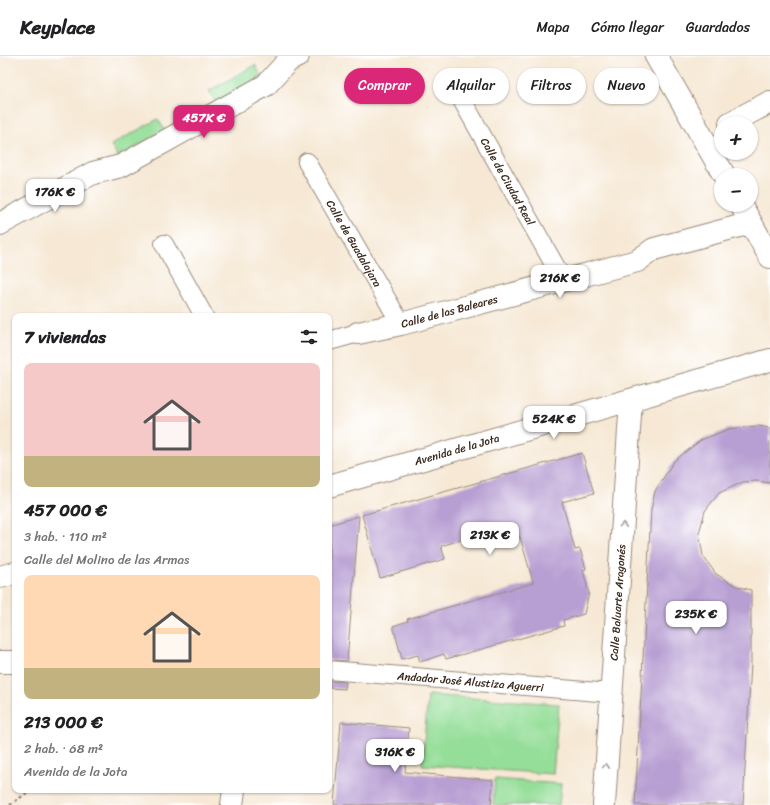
<!DOCTYPE html>
<html lang="es">
<head>
<meta charset="utf-8">
<style>
	body { margin:0; font-family:Sriracha,sans-serif; background:#f6f6f6; color:#202124; height:100vh; display:flex; flex-direction:column; font-size:15px; white-space:nowrap }
	* { box-sizing:border-box; margin:0 }
	p { font-size:13px; color:#757577 }
	.icon { flex:none; width:22px; height:22px; fill:none; stroke:currentColor; stroke-width:2; stroke-linecap:round; stroke-linejoin:round }
	.map { position:relative; flex:1; overflow:hidden }
	.details { position:absolute; left:12px; top:257px; width:320px; height:480px; display:flex; flex-direction:column; background:#fff; border-radius:8px; box-shadow:0 1px 3px #0004 }
	.details>* { flex:none }
	.top-card { position:absolute; left:344px; top:12px; width:366px; height:36px; display:flex; gap:8px }
	.controls { position:absolute; left:714px; top:60px; display:grid; gap:8px }
	.controls a { display:grid; place-items:center; width:44px; height:44px; border-radius:50%; background:#fff; box-shadow:0 1px 3px #0004; font-size:20px }
	.price { position:absolute; translate:-50% -34px; padding:0 9px; border-radius:8px; background:#fff; color:#222; font-size:13px; line-height:26px; filter:drop-shadow(0 1px 2px #0008) }
	.price::after { content:''; position:absolute; left:50%; top:24px; width:12px; height:9px; margin-left:-6px; background:inherit; clip-path:polygon(0 0,100% 0,50% 100%) }
	.price.active { background:#db2777; color:#fff }
	ul { padding:0; list-style:none }
	li { display:grid; align-content:center; gap:8px; height:212px; padding:0 12px }
	li span { display:grid; place-items:center; height:124px; border-radius:8px; color:#555 }
	li>.icon { margin-inline-start:auto }
	span .icon { width:72px; height:72px; fill:#fffc; stroke-width:1 }
	li b { font-size:17px }
	h2 { display:flex; justify-content:space-between; align-items:center; height:48px; padding:0 12px; font-size:17px }
	.tag { padding:0 14px; border-radius:18px; background:#fff; box-shadow:0 1px 3px #0004; font-size:14px; line-height:36px }
	.tag.active { background:#db2777; color:#fff }
	header { display:flex; align-items:center; gap:24px; box-sizing:border-box; height:56px; padding:0 20px; background:#fff; border-bottom:1px solid #e0e0e0 }
	header strong { font-size:19px }
	nav { display:flex; gap:22px; margin-inline-start:auto; font-size:14px }
	.map>svg:first-child { display:block }
	.green { fill:#95de99; stroke:#68845c }
	.building { fill:#b89fd3 }
	.lines { fill:none; stroke-linecap:round; stroke-linejoin:round }
	.pedestrian-casing { stroke:#988979; stroke-width:20 }
	.minor-casing { stroke:#988979; stroke-width:24 }
	.tertiary-casing { stroke:#988979; stroke-width:24 }
	.path { stroke:#988979; stroke-width:2.5; stroke-dasharray:3 3; stroke-linecap:butt }
	.pedestrian { stroke:#fff; stroke-width:18 }
	.minor { stroke:#fff; stroke-width:22 }
	.tertiary { stroke:#fff; stroke-width:22 }
	.oneway { stroke:#a79f9a }
	.labels { text-anchor:middle; dominant-baseline:central; stroke-width:3; stroke-linejoin:round; paint-order:stroke }
	.street-label { font-size:11px; fill:#3b2a1e; stroke:#fff }
</style>
</head>
<body>
<header>
<strong>Keyplace</strong>
<nav><a>Mapa</a><a>Cómo llegar</a><a>Guardados</a></nav>
</header>
<div class="map">
<svg width="770" height="749" viewBox="0 0 770 749">
	<rect width="100%" height="100%" fill="#fff"/>
	<filter id="ink" filterUnits="userSpaceOnUse"><feTurbulence type="fractalNoise" baseFrequency=".025" numOctaves="2"/><feDisplacementMap in="SourceGraphic" scale="8" xChannelSelector="R" yChannelSelector="G"/><feConvolveMatrix kernelMatrix="1 2 1 2 8 2 1 2 1" color-interpolation-filters="sRGB"/></filter>
	<filter id="wash" filterUnits="userSpaceOnUse"><feTurbulence type="fractalNoise" baseFrequency=".012" numOctaves="4" result="noise"/><feDisplacementMap in="SourceGraphic" scale="16" xChannelSelector="R" yChannelSelector="G"/><feGaussianBlur stdDeviation="0.9" result="paint"/><feColorMatrix in="noise" values="0 0 0 0 0 0 0 0 0 0 0 0 0 0 0 0 0 1.4 0 .05"/><feComposite in="paint" operator="in"/></filter>
	<g filter="url(#wash)">
		<rect width="100%" height="100%" fill="#f6e8d4"/>
		<path class="green" d="M 255,9 L 262,21 L 216,47 L 209,35 Z
			M 158,63 L 165,75 L 118,101 L 111,89 Z
			M 428,639 L 559,648 L 553,718 L 422,709 Z
			M 495,723 L 561,728 L 559,749 L 493,749 Z"/>
		<g id="blocks">
			<path class="building" d="M 758,370 L 770,372 L 770,427 L 756,425 L 743,426 L 719,437 L 705,455 L 699,477 L 703,500 L 716,518 L 736,530 L 751,534 L 751,607 L 743,749 L 635,749 L 651,454 L 655,435 L 674,405 L 701,384 L 729,373 Z
				M 582,397 L 594,437 L 562,446 L 575,494 L 580,493 L 586,513 L 583,514 L 589,537 L 584,558 L 563,564 L 564,570 L 446,603 L 444,598 L 420,606 L 418,599 L 402,603 L 393,570 L 408,565 L 407,563 L 533,527 L 532,522 L 520,481 L 500,486 L 497,473 L 441,490 L 445,503 L 380,522 L 362,459 Z
				M 359,460 L 347,605 L 329,604 L 329,469 Z
				M 329,625 L 346,626 L 345,633 L 329,632 Z
				M 341,666 L 409,672 L 405,716 L 493,724 L 491,749 L 334,749 Z"/>
		</g>
	</g>
	<g filter="url(#ink)">
		<use href="#blocks" fill-opacity="0" stroke="#988979" stroke-width="1"/>
		<g class="lines">
			<g class="pedestrian-casing">
				<g id="pedestrian">
					<path id="s1" d="M 452,26 L 563,224"/>
					<path id="s2" d="M 307,106 L 401,268"/>
					<path d="M 164,188 L 204,260"/>
					<path d="M 329,285 L 358,277"/>
					<path id="s3" d="M 329,614 L 611,637"/>
				</g>
			</g>
			<g class="minor-casing">
				<g id="minor">
					<path d="M 0,168 L 93,117 L 121,110 L 266,29 L 288,5 L 298,0"/>
					<path id="s4" d="M 358,277 L 401,268 L 637,205 L 654,193 L 751,167"/>
					<path d="M 0,606 L 15,606"/>
					<path d="M 232,749 L 234,734"/>
					<path id="s5" d="M 604,749 L 631,344"/>
				</g>
			</g>
			<g class="tertiary-casing">
				<g id="tertiary">
					<path d="M 656,0 L 724,119"/>
					<path d="M 730,67 L 770,46"/>
					<path d="M 741,149 L 770,201"/>
					<path id="s6" d="M 329,430 L 770,304"/>
					<path d="M 0,521 L 15,517"/>
				</g>
			</g>
			<path class="path" d="M 10,749 L 31,734"/>
			<use href="#pedestrian" class="pedestrian"/>
			<use href="#minor" class="minor"/>
			<use href="#tertiary" class="tertiary"/>
		</g>
		<defs><path id="oneway-chevron" d="M-2-3.5L2.5 0L-2 3.5" fill="none" stroke-width="1.6" stroke-linecap="round" stroke-linejoin="round"/></defs>
		<g class="oneway">
			<use href="#oneway-chevron" transform="translate(623 469) rotate(-86)"/>
			<use href="#oneway-chevron" transform="translate(606 710) rotate(-86)"/>
		</g>
	</g>
	<g class="labels">
		<g class="street-label">
			<text stroke="none"><textPath href="#s1" startOffset="114">Calle de Ciudad Real</textPath></text>
			<text stroke="none"><textPath href="#s2" startOffset="94">Calle de Guadalajara</textPath></text>
			<text stroke="none"><textPath href="#s4" startOffset="94">Calle de las Baleares</textPath></text>
			<text stroke="none"><textPath href="#s6" startOffset="133">Avenida de la Jota</textPath></text>
			<text stroke="none"><textPath href="#s5" startOffset="203">Calle Baluarte Aragonés</textPath></text>
			<text stroke="none"><textPath href="#s3" startOffset="142">Andador José Alustiza Aguerri</textPath></text>
		</g>
	</g>
</svg>
<div class="controls">
<a>+</a>
<a>−</a>
</div>
<b class="price active" style="left:204px;top:83px">457K €</b>
<b class="price" style="left:55px;top:157px">176K €</b>
<b class="price" style="left:560px;top:243px">216K €</b>
<b class="price" style="left:554px;top:384px">524K €</b>
<b class="price" style="left:490px;top:500px">213K €</b>
<b class="price" style="left:696px;top:579px">235K €</b>
<b class="price" style="left:395px;top:717px">316K €</b>
<div class="top-card">
<a class="tag active">Comprar</a>
<a class="tag">Alquilar</a>
<a class="tag">Filtros</a>
<a class="tag">Nuevo</a>
</div>
<section class="details">
<h2>7 viviendas<svg class="icon" aria-label="filters" viewBox="0 0 24 24"><path d="M4 7h16M4 17h16"/><circle cx="9" cy="7" r="2"/><circle cx="15" cy="17" r="2"/></svg></h2>
<ul>
<li><span style="background:linear-gradient(#f6c9c9 75%,#c2b280 0)"><svg class="icon" aria-label="home" viewBox="0 0 24 24"><path d="M3 11l9-7 9 7M6 9v11h12V9"/></svg></span><div><b>457 000 €</b><p>3 hab. · 110 m²</p><p>Calle del Molino de las Armas</p></div></li>
<li><span style="background:linear-gradient(#ffd9b3 75%,#c2b280 0)"><svg class="icon" aria-label="home" viewBox="0 0 24 24"><path d="M3 11l9-7 9 7M6 9v11h12V9"/></svg></span><div><b>213 000 €</b><p>2 hab. · 68 m²</p><p>Avenida de la Jota</p></div></li>
</ul>
</section>
</div>
</body>
</html>
